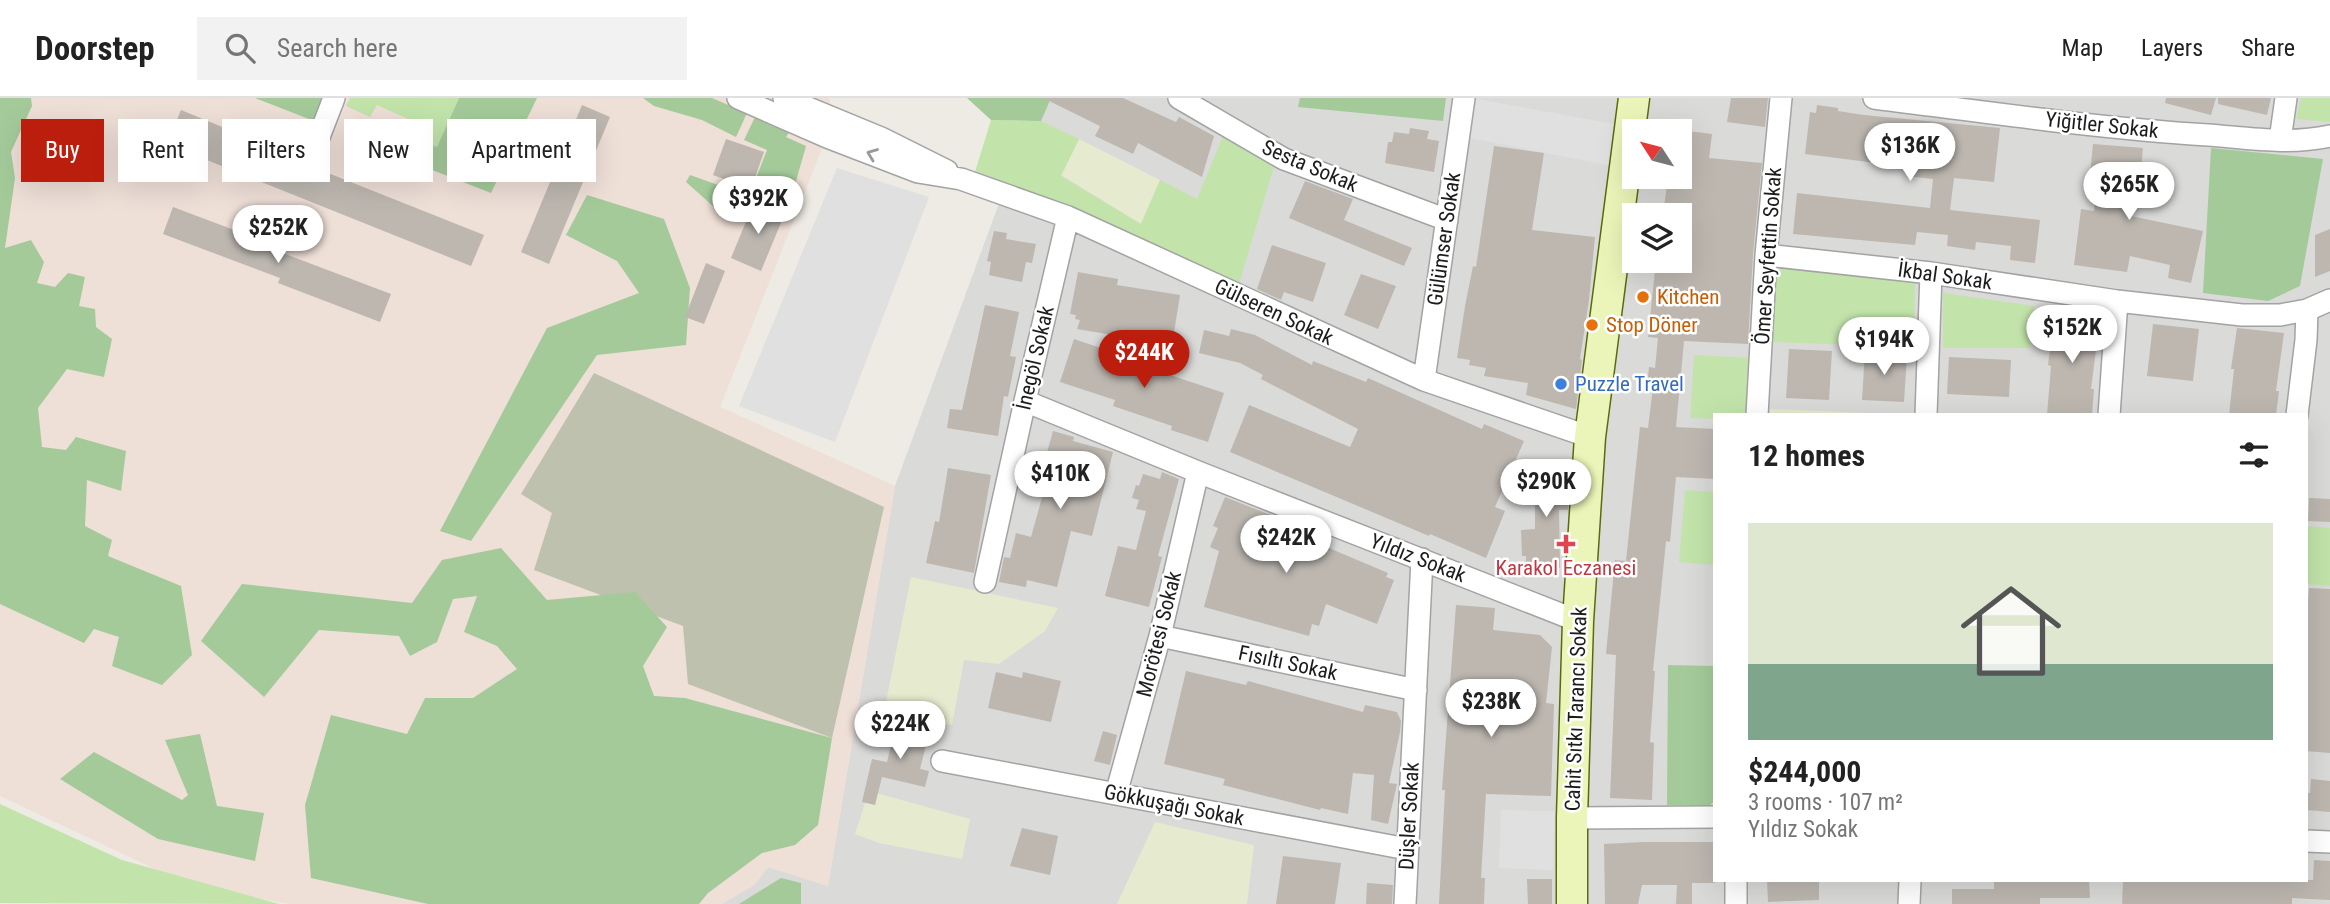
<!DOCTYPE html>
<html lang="en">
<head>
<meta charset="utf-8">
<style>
	body { margin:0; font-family:"Roboto Condensed",sans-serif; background:#f2f2f2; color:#222; height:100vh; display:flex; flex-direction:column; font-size:26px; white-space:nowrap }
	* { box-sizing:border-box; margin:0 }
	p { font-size:23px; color:#767676 }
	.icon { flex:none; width:38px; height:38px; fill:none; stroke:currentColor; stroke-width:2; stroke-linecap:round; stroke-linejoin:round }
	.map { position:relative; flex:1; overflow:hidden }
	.sheet { position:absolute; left:1713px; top:315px; width:595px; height:469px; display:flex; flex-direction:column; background:#fff; border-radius:0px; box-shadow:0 7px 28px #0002 }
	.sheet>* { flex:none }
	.guide { position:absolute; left:21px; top:21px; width:665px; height:63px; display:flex; gap:14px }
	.needle { width:46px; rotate:306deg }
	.fabs { position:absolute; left:1622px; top:21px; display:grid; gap:14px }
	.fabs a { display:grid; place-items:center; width:70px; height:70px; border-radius:0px; background:#fff; box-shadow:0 7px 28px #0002; font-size:35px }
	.price { position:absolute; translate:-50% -60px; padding:0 16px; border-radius:24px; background:#fff; color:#222; font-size:23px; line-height:46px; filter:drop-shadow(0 2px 4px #0008) }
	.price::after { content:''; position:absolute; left:50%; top:42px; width:21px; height:16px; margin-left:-10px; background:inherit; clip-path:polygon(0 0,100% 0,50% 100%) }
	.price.active { background:#bc1e0d; color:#fff }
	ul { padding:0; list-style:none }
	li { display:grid; align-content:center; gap:14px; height:371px; padding:0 35px }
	li span { display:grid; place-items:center; height:217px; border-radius:0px; color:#555 }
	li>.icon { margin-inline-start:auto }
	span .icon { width:126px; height:126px; fill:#fffc; stroke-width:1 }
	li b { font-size:30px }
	h2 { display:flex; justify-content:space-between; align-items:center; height:84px; padding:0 35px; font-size:30px }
	.chip { padding:0 24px; border-radius:0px; background:#fff; box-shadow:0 7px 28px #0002; font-size:24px; line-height:63px }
	.chip.active { background:#bc1e0d; color:#fff }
	header { display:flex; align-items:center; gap:42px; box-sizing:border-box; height:98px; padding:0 35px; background:#fff; border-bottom:2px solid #e0e0e0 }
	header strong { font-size:33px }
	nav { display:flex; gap:38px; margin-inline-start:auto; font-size:24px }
	.search { width:490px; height:63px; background:#f2f2f2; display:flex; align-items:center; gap:18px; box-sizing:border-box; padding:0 24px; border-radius:0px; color:#767676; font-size:26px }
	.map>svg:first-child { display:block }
	.residential { fill:#dadad9; fill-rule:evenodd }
	.military { fill:#eedfd7 }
	.construction { fill:#bfc1af }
	.farmland { fill:#e6ebcf }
	.grass { fill:#c2e4ab }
	.forest { fill:#a4ca9a }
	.parking { fill:#e0e0e0 }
	.building { fill:#bdb7b0 }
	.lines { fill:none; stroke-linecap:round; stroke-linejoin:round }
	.street-casing { stroke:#a3a3a3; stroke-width:24 }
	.secondary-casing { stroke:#586b0c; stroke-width:33 }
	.street { stroke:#fff; stroke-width:21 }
	.secondary { stroke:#ecf5b9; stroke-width:30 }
	.oneway { stroke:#999 }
	.food-dot { fill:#e8710a; stroke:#fff; stroke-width:2.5 }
	.shop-dot { fill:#3f7fe0; stroke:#fff; stroke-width:2.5 }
	.health-dot { fill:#e0444e; stroke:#fff; stroke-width:2.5 }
	.labels { text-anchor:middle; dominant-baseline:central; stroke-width:5; stroke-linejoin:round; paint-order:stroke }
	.street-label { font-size:21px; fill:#1c1c1c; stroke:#fff }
	.food-label { font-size:21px; fill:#c56008; stroke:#fff; text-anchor:start }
	.shop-label { font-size:21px; fill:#366cbe; stroke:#fff; text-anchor:start }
	.health-label { font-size:21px; fill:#be3a42; stroke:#fff }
</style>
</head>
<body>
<header>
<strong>Doorstep</strong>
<div class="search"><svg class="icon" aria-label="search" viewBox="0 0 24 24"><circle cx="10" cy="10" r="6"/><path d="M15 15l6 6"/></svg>Search here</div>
<nav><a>Map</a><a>Layers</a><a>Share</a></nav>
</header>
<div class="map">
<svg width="2330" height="806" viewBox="0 0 2330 806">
	<rect width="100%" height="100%" fill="#edebe3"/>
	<path class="residential" d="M 1035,0 L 2330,0 L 2330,806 L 722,806 L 768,769 L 828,788 L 895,388 L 1022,43 ZM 1634,33 L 1680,33 L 1680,79 L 1634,79 ZM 1634,117 L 1680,117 L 1680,163 L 1634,163 ZM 1715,317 L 2306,317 L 2306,782 L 1715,782 Z"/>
	<path class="military" d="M 0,0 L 829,0 L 834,20 L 720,309 L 895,388 L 828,788 L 768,769 L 755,787 L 722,806 L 290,806 L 189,787 L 0,698 Z"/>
	<path class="construction" d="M 594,275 L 884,409 L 832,640 L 688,586 L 683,528 L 534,472 L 552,415 L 521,396 Z"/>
	<path class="farmland" d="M 1079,41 L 1160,82 L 1141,126 L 1061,77 Z
		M 1770,311 L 1915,317 L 1770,317 Z
		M 911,479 L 1058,510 L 1045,533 L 999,566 L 964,562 L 952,627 L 884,614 Z
		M 869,693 L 970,721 L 962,761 L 879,745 L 855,736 Z
		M 1155,724 L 1254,747 L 1247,806 L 1117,806 Z"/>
	<path class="grass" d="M 350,0 L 459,0 L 437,50 L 409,40 L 415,24 L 377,7 L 370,19 L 346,8 Z
		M 2301,0 L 2330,0 L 2330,24 L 2296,21 Z
		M 991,22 L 1041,23 L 1079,41 L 1061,78 L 1141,126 L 1160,82 L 1197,101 L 1223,38 L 1275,65 L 1239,186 L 975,74 Z
		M 1774,170 L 1915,183 L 1914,249 L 1771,244 Z
		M 1943,195 L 2034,208 L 2030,250 L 1943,250 Z
		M 1694,257 L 1751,260 L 1747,317 L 1715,317 L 1715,321 L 1690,320 Z
		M 1685,392 L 1715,394 L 1715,467 L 1679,464 Z
		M 2306,428 L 2330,430 L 2330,488 L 2307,486 Z
		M 0,706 L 122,762 L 279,806 L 0,805 Z"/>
	<path class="forest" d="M 0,0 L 31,0 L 32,8 L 11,54 L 15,80 L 5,150 L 31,142 L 44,164 L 37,185 L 55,189 L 68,175 L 85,179 L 79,208 L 95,211 L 96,229 L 112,241 L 104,279 L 67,271 L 38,310 L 42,349 L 66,352 L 76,339 L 126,353 L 121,393 L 87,382 L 85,428 L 112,442 L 108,458 L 181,488 L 192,557 L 162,587 L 112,568 L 119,539 L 94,531 L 84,545 L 0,506 Z
		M 255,0 L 324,0 L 314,23 Z
		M 459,0 L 537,0 L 491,95 L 366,46 L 374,27 L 437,49 Z
		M 643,0 L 712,0 L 747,15 L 736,39 L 702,22 L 654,8 Z
		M 967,0 L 1051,0 L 1041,23 L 991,22 Z
		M 1300,0 L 1446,0 L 1443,23 L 1298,9 Z
		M 755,19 L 791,32 L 786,39 L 806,48 L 790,104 L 769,96 L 741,121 L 714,109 L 686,84 L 690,77 L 749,98 L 767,52 L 744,42 Z
		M 2211,50 L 2323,61 L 2300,188 L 2268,203 L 2203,195 Z
		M 587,97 L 664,121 L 690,190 L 686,247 L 597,257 L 471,443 L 440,433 L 547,230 L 639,195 L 617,163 L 566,137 Z
		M 501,450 L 547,502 L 635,494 L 667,529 L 643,568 L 654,598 L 685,600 L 832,640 L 818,727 L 795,747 L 762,755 L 708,795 L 699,806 L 428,806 L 311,780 L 305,707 L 331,617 L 407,636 L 425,600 L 473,600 L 517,571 L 497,548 L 464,534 L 477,498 L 453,501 L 437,544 L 410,558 L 399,538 L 319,532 L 264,599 L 201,543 L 242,486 L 412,505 L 442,462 Z
		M 1668,567 L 1715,568 L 1715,703 L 1710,707 L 1667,707 Z
		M 200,636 L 217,708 L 264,715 L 255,763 L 158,741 L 60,681 L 94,654 L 182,702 L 188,697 L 165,642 Z
		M 781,780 L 801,785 L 801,806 L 739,806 Z"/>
	<path class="parking" d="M 1472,0 L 1619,27 L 1612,68 L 1465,39 Z
		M 837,70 L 929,99 L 835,344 L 739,308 Z
		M 1501,712 L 1555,713 L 1553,772 L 1499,770 Z"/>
	<path class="building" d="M 1043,0 L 1123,0 L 1176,24 L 1179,19 L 1214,38 L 1202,79 L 1138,45 L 1133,56 L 1095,38 L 1100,28 Z
		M 1731,0 L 1768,0 L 1765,29 L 1727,24 Z
		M 2166,0 L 2216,0 L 2211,17 L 2165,5 Z
		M 2218,0 L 2271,0 L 2267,17 L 2218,6 Z
		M 582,7 L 610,19 L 549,166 L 521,154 Z
		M 1817,7 L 1838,10 L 1838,13 L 1864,17 L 2000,30 L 1994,84 L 1954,80 L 1950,112 L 2040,122 L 2035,165 L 2010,162 L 2011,148 L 1976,144 L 1975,152 L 1947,148 L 1948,137 L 1917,134 L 1915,147 L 1793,136 L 1797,95 L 1930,110 L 1933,81 L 1907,78 L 1908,69 L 1805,56 L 1810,14 L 1816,15 Z
		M 181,12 L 304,63 L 303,65 L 484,137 L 471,168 L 167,46 Z
		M 1410,30 L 1429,33 L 1427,41 L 1439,43 L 1434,74 L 1385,65 L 1388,44 L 1392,44 L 1394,34 L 1409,36 Z
		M 1680,32 L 1712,36 L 1709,60 L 1762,65 L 1753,156 L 1748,246 L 1684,243 L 1676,329 L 1715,331 L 1715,381 L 1676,379 L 1670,444 L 1666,443 L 1653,573 L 1655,573 L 1650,644 L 1654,645 L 1652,702 L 1610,700 L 1616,557 L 1606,556 L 1615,462 L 1626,463 L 1640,329 L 1648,330 L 1653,289 L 1647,288 L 1649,269 L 1655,270 L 1658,240 L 1648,239 L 1656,163 L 1680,163 L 1680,117 L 1663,117 L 1668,79 L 1680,79 Z
		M 726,41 L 764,54 L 751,91 L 713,77 Z
		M 2093,46 L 2143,50 L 2139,90 L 2128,89 L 2126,117 L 2203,133 L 2191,185 L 2168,180 L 2170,167 L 2130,158 L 2127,174 L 2074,167 L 2081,111 L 2094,113 L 2097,78 L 2090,77 Z
		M 1494,48 L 1544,55 L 1532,132 L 1595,139 L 1589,202 L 1580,261 L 1582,262 L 1576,311 L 1526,297 L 1528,285 L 1484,278 L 1486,270 L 1469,267 L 1470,262 L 1457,260 L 1465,208 L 1473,168 L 1476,169 Z
		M 1305,83 L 1353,101 L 1344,122 L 1412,150 L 1404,168 L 1289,120 Z
		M 755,102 L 785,115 L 761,173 L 731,160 Z
		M 173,109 L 274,147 L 272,151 L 391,196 L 380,224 L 278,185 L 280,180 L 163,136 Z
		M 2330,131 L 2330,173 L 2315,179 L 2315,137 Z
		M 994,133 L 1007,135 L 1006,141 L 1036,146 L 1032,165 L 1026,164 L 1022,184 L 989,177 L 991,164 L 987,163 Z
		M 1272,147 L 1326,165 L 1313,204 L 1284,194 L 1281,202 L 1257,191 Z
		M 706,165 L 725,173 L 704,226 L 685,219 Z
		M 1078,174 L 1118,181 L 1117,187 L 1180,197 L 1172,247 L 1077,231 L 1080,222 L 1075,221 L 1076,217 L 1070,216 Z
		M 1361,176 L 1396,188 L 1378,231 L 1344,217 Z
		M 985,207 L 1019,214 L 1010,258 L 1016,259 L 1008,299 L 1004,298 L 998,338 L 947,330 L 950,311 L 962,312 Z
		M 2055,215 L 2100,221 L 2091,291 L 2094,291 L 2092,317 L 2047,317 L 2051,268 L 2048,267 Z
		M 2153,226 L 2199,231 L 2193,283 L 2147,278 Z
		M 2237,230 L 2284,235 L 2276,293 L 2279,293 L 2276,317 L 2229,317 L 2234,271 L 2231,271 Z
		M 1231,231 L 1255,237 L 1312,267 L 1313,263 L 1366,284 L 1368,280 L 1482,331 L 1484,326 L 1524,343 L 1495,409 L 1505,413 L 1486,460 L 1430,436 L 1429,438 L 1230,354 L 1249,307 L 1350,349 L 1358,331 L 1261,281 L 1263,277 L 1240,265 L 1199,255 L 1204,232 L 1229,238 Z
		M 1074,241 L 1166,272 L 1164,275 L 1224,295 L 1208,344 L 1171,332 L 1172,328 L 1113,308 L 1115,302 L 1060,284 Z
		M 1789,251 L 1832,253 L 1829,302 L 1786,300 Z
		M 1865,254 L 1907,257 L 1904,304 L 1862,302 Z
		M 1949,259 L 2011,262 L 2009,299 L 1947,296 Z
		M 1053,333 L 1074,339 L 1073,343 L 1113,354 L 1092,438 L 1071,433 L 1057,489 L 1027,482 L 1026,489 L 999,484 L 1004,459 L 1010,460 L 1016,435 L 1031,439 L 1050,371 L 1043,369 Z
		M 948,370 L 991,377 L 974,475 L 926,465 L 935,423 L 939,424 Z
		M 1531,372 L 1569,372 L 1568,412 L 1559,412 L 1560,470 L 1526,470 L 1526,458 L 1522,458 L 1521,432 L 1535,431 L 1535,400 L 1531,400 Z
		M 1162,374 L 1179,381 L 1158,458 L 1162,459 L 1149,509 L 1105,498 L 1118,448 L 1136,452 L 1146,413 L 1136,411 L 1139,402 L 1132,400 L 1136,387 L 1139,388 L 1143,376 L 1160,381 Z
		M 1225,399 L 1273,418 L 1270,425 L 1388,475 L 1386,479 L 1394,482 L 1377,526 L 1326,506 L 1319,528 L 1312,526 L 1309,538 L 1204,509 L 1219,453 L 1210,449 L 1218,430 L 1213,428 Z
		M 2309,400 L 2330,401 L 2330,424 L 2308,423 Z
		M 2309,490 L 2330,491 L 2330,655 L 2306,653 L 2308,532 L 2306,532 L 2306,528 Z
		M 1456,507 L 1495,510 L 1493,532 L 1540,537 L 1552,549 L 1546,605 L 1554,606 L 1551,698 L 1486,696 L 1481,780 L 1485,780 L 1484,806 L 1439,806 L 1445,692 L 1442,692 Z
		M 1186,573 L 1246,587 L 1248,583 L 1363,614 L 1365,607 L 1397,614 L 1401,623 L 1400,634 L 1389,685 L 1397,686 L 1388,726 L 1371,722 L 1374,677 L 1353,675 L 1348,716 L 1321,710 L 1320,712 L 1223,687 L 1225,681 L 1164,666 Z
		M 996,574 L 1022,580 L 1023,574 L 1061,583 L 1051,624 L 988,610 Z
		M 897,623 L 930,631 L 920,671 L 929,673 L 925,689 L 882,679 L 875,707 L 862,704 L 872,661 L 887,664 Z
		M 1103,633 L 1117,637 L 1110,667 L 1094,663 Z
		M 2311,681 L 2330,683 L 2330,714 L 2306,712 L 2306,695 L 2310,695 Z
		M 1022,730 L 1058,738 L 1050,777 L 1010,768 Z
		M 1643,744 L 1715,744 L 1715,785 L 1692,785 L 1692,806 L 1676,806 L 1677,787 L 1642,787 L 1638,806 L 1605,806 L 1604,746 Z
		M 1283,758 L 1341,765 L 1335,806 L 1276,806 Z
		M 2314,762 L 2330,763 L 2330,802 L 2292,800 L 2292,806 L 2122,806 L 2123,782 L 2313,782 Z
		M 1527,781 L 1552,781 L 1552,806 L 1528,806 Z
		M 1767,782 L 1819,782 L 1819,802 L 1768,804 Z
		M 1994,782 L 2089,782 L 2090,800 L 2040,800 L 2040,806 L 1952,806 L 1952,791 L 1994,791 Z
		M 1367,785 L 1393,787 L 1392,806 L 1366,806 Z"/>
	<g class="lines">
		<g class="street-casing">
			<path id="street" d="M 738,0 L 827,39 L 918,74 L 961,81 L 1068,119 L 1424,282 L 1590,339
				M 784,0 L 881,40 L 947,73
				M 1179,0 L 1284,61 L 1447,122
				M 1874,0 C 1985,14 2096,30 2208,37 C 2248,40 2290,47 2330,38
				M 319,39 L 334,0
				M 2280,42 L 2286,0
				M 1766,157 L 1931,175 L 2117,203 L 2242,217 L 2280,217 L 2307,212 L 2330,202
				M 1424,282 L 1464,0
				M 1025,303 L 1198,374 L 1578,523
				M 1757,317 L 1766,157 L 1781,0
				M 1926,317 L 1931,175
				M 2109,317 L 2117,203
				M 2297,317 L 2306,242 L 2307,212
				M 985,484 L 1025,303 L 1068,119
				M 1160,538 L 1416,592
				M 942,663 L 1407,751
				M 1116,696 L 1160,538 L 1198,374
				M 1572,720 L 1715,719
				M 2306,743 L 2330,744
				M 1736,782 L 1736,806
				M 1405,806 L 1422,461
				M 1909,806 L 1910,782"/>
		</g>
		<g class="secondary-casing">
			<path id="secondary" d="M 1572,806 L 1572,720 L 1578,523 L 1590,339 L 1634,0"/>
		</g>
		<use href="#street" class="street"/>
		<use href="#secondary" class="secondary"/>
	</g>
	<defs><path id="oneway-chevron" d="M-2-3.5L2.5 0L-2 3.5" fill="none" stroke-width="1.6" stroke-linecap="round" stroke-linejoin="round" transform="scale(1.75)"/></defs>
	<use class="oneway" href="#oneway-chevron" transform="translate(872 56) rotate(-159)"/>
	<g class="food-dot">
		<circle cx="1643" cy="199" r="7"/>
		<circle cx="1592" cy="227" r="7"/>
	</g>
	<circle class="shop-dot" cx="1561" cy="286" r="7"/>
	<path class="health-dot" d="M1562.5 435.5h7v7h7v7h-7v7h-7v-7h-7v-7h7z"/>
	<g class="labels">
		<g class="street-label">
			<text transform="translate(2102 27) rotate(6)">Yiğitler Sokak</text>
			<text transform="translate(1310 68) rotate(23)">Sesta Sokak</text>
			<text transform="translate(1444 141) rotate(-82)">Gülümser Sokak</text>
			<text transform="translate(1768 158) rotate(-86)">Ömer Seyfettin Sokak</text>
			<text transform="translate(1945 178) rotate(8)">İkbal Sokak</text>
			<text transform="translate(1274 214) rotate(25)">Gülseren Sokak</text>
			<text transform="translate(1035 260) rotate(-77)">İnegöl Sokak</text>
			<text transform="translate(1418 460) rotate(21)">Yıldız Sokak</text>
			<text transform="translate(1159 536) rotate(-76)">Morötesi Sokak</text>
			<text transform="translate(1288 565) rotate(12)">Fısıltı Sokak</text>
			<text transform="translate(1576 611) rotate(-88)">Cahit Sıtkı Tarancı Sokak</text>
			<text transform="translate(1174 707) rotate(11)">Gökkuşağı Sokak</text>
			<text transform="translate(1409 718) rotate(-87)">Düşler Sokak</text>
		</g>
		<g class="food-label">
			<text x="1657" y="199">Kitchen</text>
			<text x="1606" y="227">Stop Döner</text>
		</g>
		<g class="shop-label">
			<text x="1575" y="286">Puzzle Travel</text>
		</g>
		<g class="health-label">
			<text x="1566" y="470">Karakol Eczanesi</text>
		</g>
	</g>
</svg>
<div class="fabs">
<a><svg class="needle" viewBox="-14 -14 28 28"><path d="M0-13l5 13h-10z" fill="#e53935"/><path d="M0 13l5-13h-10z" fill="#767676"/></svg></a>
<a><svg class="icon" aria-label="layers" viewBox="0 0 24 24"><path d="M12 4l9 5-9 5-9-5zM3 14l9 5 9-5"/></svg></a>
</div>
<b class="price" style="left:1910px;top:85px">$136K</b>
<b class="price" style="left:2129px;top:124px">$265K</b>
<b class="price" style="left:758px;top:138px">$392K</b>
<b class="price" style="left:278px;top:167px">$252K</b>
<b class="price" style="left:2072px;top:267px">$152K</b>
<b class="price" style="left:1884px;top:279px">$194K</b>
<b class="price active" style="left:1144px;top:292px">$244K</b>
<b class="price" style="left:1060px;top:413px">$410K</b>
<b class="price" style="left:1546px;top:421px">$290K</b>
<b class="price" style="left:1286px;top:477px">$242K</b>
<b class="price" style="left:1491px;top:641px">$238K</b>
<b class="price" style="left:900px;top:663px">$224K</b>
<div class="guide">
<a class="chip active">Buy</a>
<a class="chip">Rent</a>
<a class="chip">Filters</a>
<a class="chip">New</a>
<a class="chip">Apartment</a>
</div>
<section class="sheet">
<h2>12 homes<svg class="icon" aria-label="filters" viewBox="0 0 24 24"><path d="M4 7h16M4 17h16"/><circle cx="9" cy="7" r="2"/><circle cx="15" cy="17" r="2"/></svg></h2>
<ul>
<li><span style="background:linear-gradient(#dfe7d0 65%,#7fa58c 0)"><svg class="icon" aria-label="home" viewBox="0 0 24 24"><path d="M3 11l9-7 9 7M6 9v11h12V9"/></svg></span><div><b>$244,000</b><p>3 rooms · 107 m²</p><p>Yıldız Sokak</p></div></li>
</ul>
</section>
</div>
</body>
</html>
